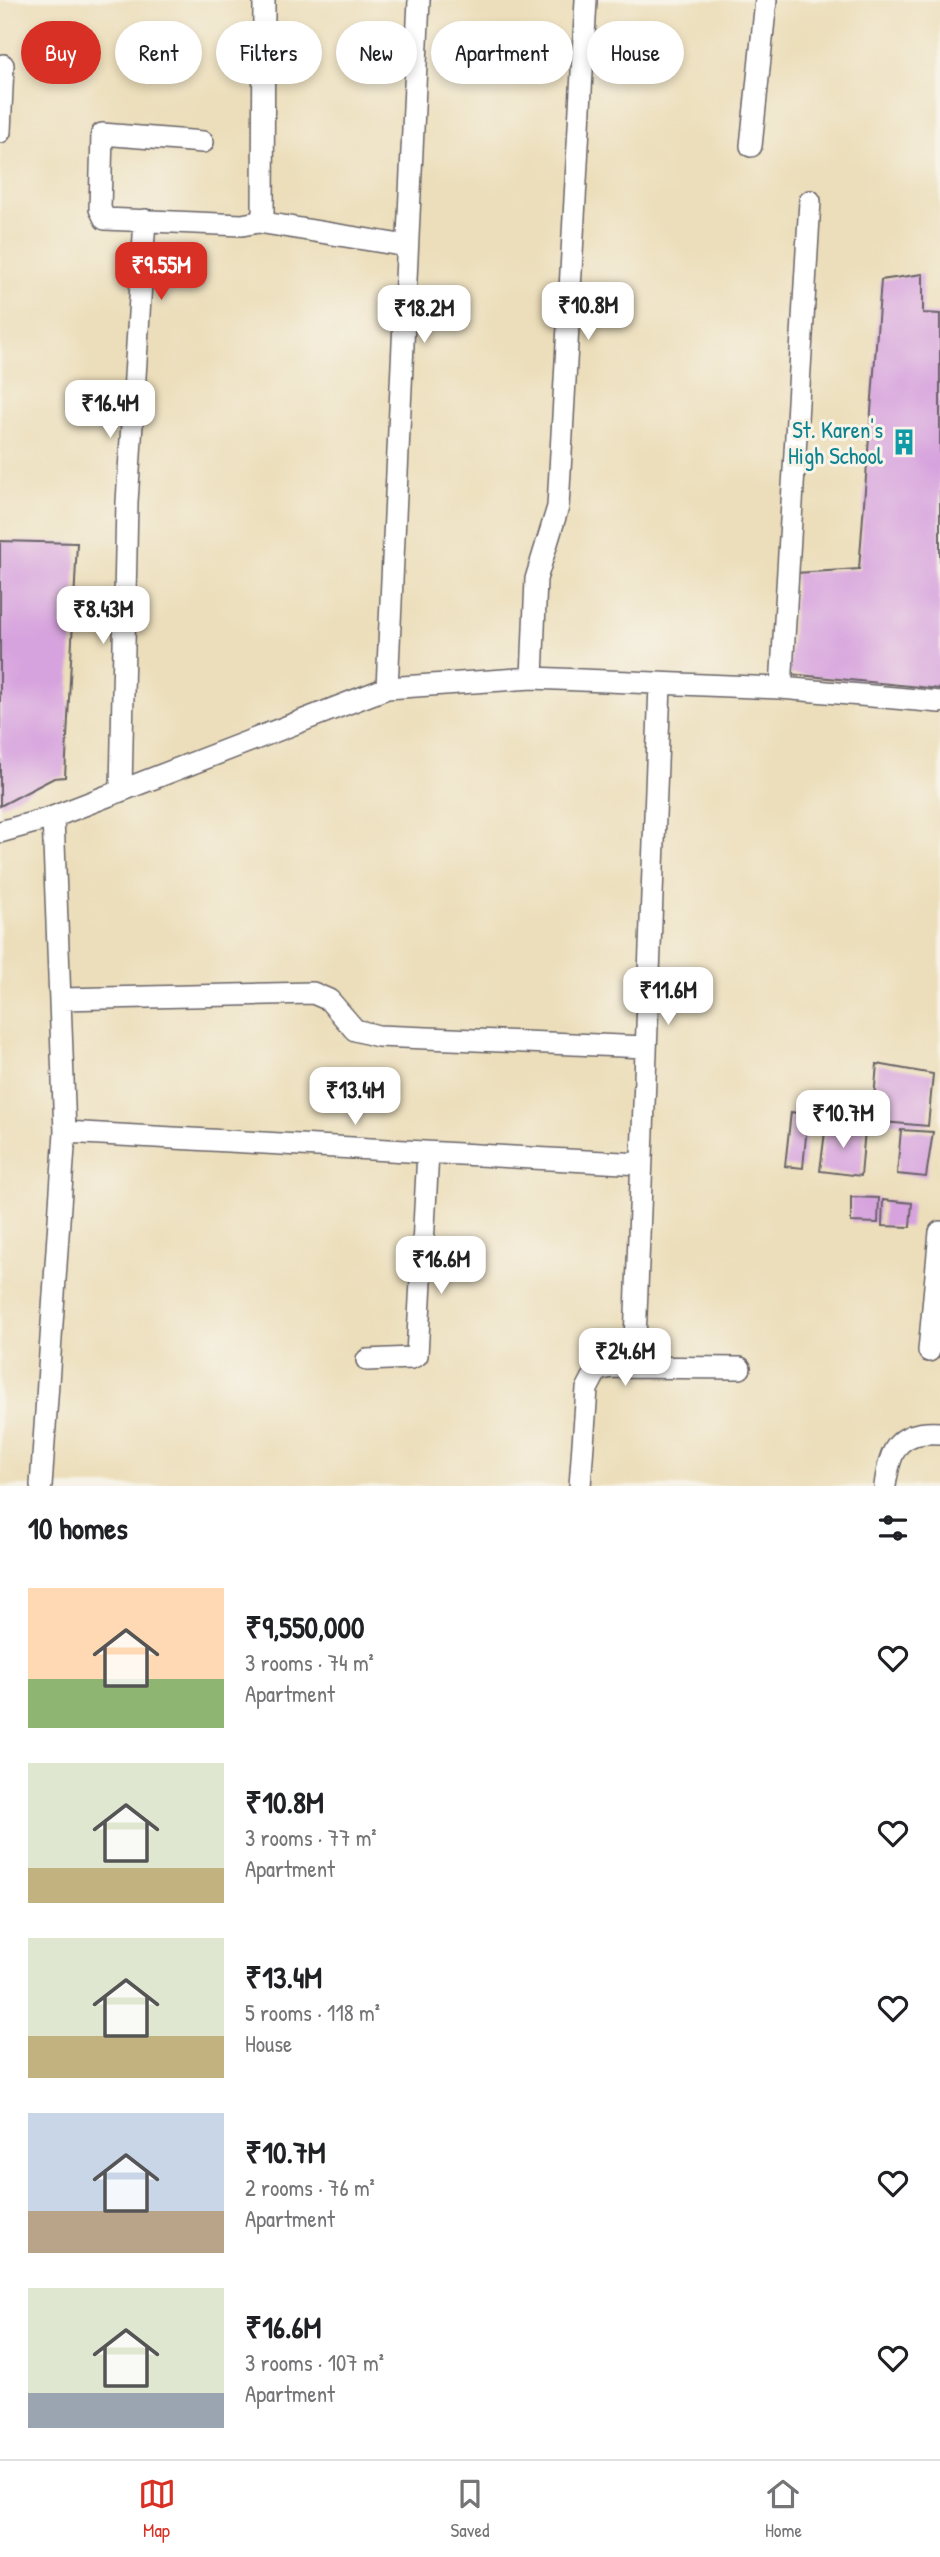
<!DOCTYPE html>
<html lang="en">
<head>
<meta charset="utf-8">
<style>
	body { margin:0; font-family:"Patrick Hand",sans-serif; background:#f2f2f2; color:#202124; height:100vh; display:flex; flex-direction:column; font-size:26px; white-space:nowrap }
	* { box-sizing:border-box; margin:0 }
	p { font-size:23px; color:#757577 }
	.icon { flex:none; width:38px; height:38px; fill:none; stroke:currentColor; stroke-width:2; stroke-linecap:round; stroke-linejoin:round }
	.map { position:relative; height:1486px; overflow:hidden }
	.drawer { display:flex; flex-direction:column; background:#fff; flex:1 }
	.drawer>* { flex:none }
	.banner { position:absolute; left:21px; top:21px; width:900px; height:63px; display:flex; gap:14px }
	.price { position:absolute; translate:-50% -60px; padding:0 16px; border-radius:14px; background:#fff; color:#222; font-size:23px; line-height:46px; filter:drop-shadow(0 2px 4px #0008) }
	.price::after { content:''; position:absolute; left:50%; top:42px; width:21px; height:16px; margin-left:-10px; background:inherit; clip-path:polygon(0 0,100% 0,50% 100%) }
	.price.on { background:#d93025; color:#fff }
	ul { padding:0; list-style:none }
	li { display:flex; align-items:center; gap:21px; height:175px; padding:0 28px }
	li span { display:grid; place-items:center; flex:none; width:196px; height:140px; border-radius:0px; color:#555 }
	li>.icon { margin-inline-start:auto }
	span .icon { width:84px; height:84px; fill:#fffc; stroke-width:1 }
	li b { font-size:30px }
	h2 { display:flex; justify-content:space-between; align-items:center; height:84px; padding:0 28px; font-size:30px }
	.tag { padding:0 24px; border-radius:32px; background:#fff; box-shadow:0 4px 10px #0003; font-size:24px; line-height:63px }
	.tag.on { background:#d93025; color:#fff }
	.tab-bar { display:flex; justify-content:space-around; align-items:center; height:98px; border-top:2px solid #e0e0e0; background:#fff; font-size:19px; color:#757577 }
	.tab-bar a { display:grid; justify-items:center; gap:4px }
	.tab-bar .on { color:#d93025 }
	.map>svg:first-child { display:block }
	.building { fill:#d7a3de }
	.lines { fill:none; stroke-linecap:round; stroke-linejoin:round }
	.street-casing { stroke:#696467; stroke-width:24 }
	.street { stroke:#fff; stroke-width:21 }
	.labels { text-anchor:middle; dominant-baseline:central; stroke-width:6; stroke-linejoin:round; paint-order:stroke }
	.culture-label { font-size:23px; fill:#0d838f; stroke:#f7f3e8; text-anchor:end }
</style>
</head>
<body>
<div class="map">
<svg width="940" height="1486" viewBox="0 0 940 1486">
	<rect width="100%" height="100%" fill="#f7f3e8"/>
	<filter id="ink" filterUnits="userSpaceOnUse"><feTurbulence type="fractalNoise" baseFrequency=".0143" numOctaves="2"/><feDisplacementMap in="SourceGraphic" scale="14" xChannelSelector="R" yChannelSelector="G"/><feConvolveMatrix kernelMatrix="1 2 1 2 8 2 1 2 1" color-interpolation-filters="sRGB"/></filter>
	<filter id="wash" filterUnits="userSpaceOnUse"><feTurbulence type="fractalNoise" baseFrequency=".00686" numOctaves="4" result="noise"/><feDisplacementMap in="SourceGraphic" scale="28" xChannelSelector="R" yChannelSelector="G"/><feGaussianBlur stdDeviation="1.57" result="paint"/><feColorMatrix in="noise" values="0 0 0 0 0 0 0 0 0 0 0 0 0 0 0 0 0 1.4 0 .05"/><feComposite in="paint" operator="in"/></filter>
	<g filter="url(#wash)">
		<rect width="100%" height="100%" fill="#ecdeba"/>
		<g id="blocks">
			<path class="building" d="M 923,274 L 923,313 L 940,314 L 940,689 L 789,674 L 796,573 L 859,569 L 881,280 Z
				M 0,541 L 77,543 L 65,777 L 54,778 L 0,806 Z
				M 877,1064 L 933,1074 L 928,1126 L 872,1121 Z
				M 791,1112 L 808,1115 L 803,1168 L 785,1166 Z
				M 826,1124 L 865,1129 L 861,1176 L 820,1171 Z
				M 901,1130 L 933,1132 L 926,1177 L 897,1174 Z
				M 851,1197 L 879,1198 L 878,1223 L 851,1222 Z
				M 883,1200 L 912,1203 L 910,1227 L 882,1226 Z"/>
		</g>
	</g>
	<g filter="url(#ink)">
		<use href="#blocks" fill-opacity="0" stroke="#696467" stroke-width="2"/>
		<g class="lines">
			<g class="street-casing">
				<path id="street" d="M 0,132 L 3,65
					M 203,142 L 102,134 L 100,209 L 105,219 L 242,225 L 258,222 L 263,216 L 264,0
					M 751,146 L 766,0
					M 258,222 L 407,246
					M 532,678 L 536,579 L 558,507 L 586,0
					M 387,688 L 419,0
					M 781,688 L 810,201
					M 121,790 L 127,502 L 145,220
					M 0,832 L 53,817
					M 62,999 L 313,993 L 329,1000 L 355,1030 L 378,1036 L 646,1047
					M 65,1132 L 641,1164
					M 929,1351 L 940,1232
					M 367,1360 L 411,1358 L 417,1355 L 428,1153
					M 634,1367 L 660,685
					M 41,1486 L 65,1132 L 53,817 L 387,688 L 532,678 L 781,688 L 940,702
					M 580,1486 L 587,1389 L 597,1370 L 612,1367 L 740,1368
					M 885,1486 C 890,1449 898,1430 940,1433"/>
			</g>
			<use href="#street" class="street"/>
		</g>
	</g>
	<defs>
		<g id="building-bare" transform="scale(2.1)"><path d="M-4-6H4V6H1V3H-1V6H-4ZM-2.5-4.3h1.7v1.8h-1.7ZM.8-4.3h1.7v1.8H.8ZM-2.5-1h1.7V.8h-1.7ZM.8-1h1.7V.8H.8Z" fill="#0f9aa8" stroke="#f7f3e8" stroke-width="2.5" paint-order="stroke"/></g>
	</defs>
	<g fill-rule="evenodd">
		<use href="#building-bare" x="904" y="442"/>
	</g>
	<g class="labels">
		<g class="culture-label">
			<text x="883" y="429">St. Karen's<tspan x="883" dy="26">High School</tspan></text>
		</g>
	</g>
</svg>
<b class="price on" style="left:161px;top:302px">₹9.55M</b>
<b class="price" style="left:588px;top:342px">₹10.8M</b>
<b class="price" style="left:424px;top:345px">₹18.2M</b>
<b class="price" style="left:110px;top:440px">₹16.4M</b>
<b class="price" style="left:103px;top:646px">₹8.43M</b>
<b class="price" style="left:668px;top:1027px">₹11.6M</b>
<b class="price" style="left:355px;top:1127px">₹13.4M</b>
<b class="price" style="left:843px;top:1150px">₹10.7M</b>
<b class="price" style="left:441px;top:1296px">₹16.6M</b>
<b class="price" style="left:625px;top:1388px">₹24.6M</b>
<div class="banner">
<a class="tag on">Buy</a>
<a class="tag">Rent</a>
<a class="tag">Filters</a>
<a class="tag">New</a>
<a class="tag">Apartment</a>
<a class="tag">House</a>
</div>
</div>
<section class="drawer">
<h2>10 homes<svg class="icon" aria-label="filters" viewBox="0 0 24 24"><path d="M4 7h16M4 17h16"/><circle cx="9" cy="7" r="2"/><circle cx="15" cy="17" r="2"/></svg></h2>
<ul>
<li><span style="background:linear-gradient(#ffd9b3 65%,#8fb573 0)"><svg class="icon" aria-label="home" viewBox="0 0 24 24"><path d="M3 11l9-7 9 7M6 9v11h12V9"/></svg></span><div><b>₹9,550,000</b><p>3 rooms · 74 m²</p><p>Apartment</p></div><svg class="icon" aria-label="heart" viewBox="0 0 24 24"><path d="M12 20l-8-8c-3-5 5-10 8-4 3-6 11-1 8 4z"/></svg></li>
<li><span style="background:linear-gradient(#dfe7d0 75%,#c2b280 0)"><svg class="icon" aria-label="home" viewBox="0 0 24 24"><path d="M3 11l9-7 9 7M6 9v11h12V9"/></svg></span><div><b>₹10.8M</b><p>3 rooms · 77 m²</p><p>Apartment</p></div><svg class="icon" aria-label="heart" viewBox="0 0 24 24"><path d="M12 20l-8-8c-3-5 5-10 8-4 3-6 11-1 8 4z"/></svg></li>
<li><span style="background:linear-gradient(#dfe7d0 70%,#c2b280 0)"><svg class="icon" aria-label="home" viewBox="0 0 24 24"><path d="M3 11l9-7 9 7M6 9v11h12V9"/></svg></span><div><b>₹13.4M</b><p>5 rooms · 118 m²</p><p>House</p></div><svg class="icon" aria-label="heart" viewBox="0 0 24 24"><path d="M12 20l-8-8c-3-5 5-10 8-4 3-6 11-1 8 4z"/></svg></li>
<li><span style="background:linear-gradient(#c9d6e8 70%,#b9a48a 0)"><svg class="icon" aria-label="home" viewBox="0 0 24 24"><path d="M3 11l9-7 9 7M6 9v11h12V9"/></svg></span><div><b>₹10.7M</b><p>2 rooms · 76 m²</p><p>Apartment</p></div><svg class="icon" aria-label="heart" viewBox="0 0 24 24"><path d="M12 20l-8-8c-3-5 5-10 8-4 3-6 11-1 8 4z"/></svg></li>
<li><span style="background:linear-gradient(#dfe7d0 75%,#9aa5b1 0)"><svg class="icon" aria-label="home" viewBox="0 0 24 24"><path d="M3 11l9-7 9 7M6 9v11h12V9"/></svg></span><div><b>₹16.6M</b><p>3 rooms · 107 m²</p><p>Apartment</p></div><svg class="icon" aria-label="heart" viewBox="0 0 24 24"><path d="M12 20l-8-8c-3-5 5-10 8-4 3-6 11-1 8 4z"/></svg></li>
</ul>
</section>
<nav class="tab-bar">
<a class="on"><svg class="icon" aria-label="map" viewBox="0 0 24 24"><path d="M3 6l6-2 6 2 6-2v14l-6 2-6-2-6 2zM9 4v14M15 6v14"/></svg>Map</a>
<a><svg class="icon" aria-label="saved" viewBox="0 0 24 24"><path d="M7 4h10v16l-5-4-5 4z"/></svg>Saved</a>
<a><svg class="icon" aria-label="home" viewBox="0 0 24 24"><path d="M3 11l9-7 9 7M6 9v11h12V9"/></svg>Home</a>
</nav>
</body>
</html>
